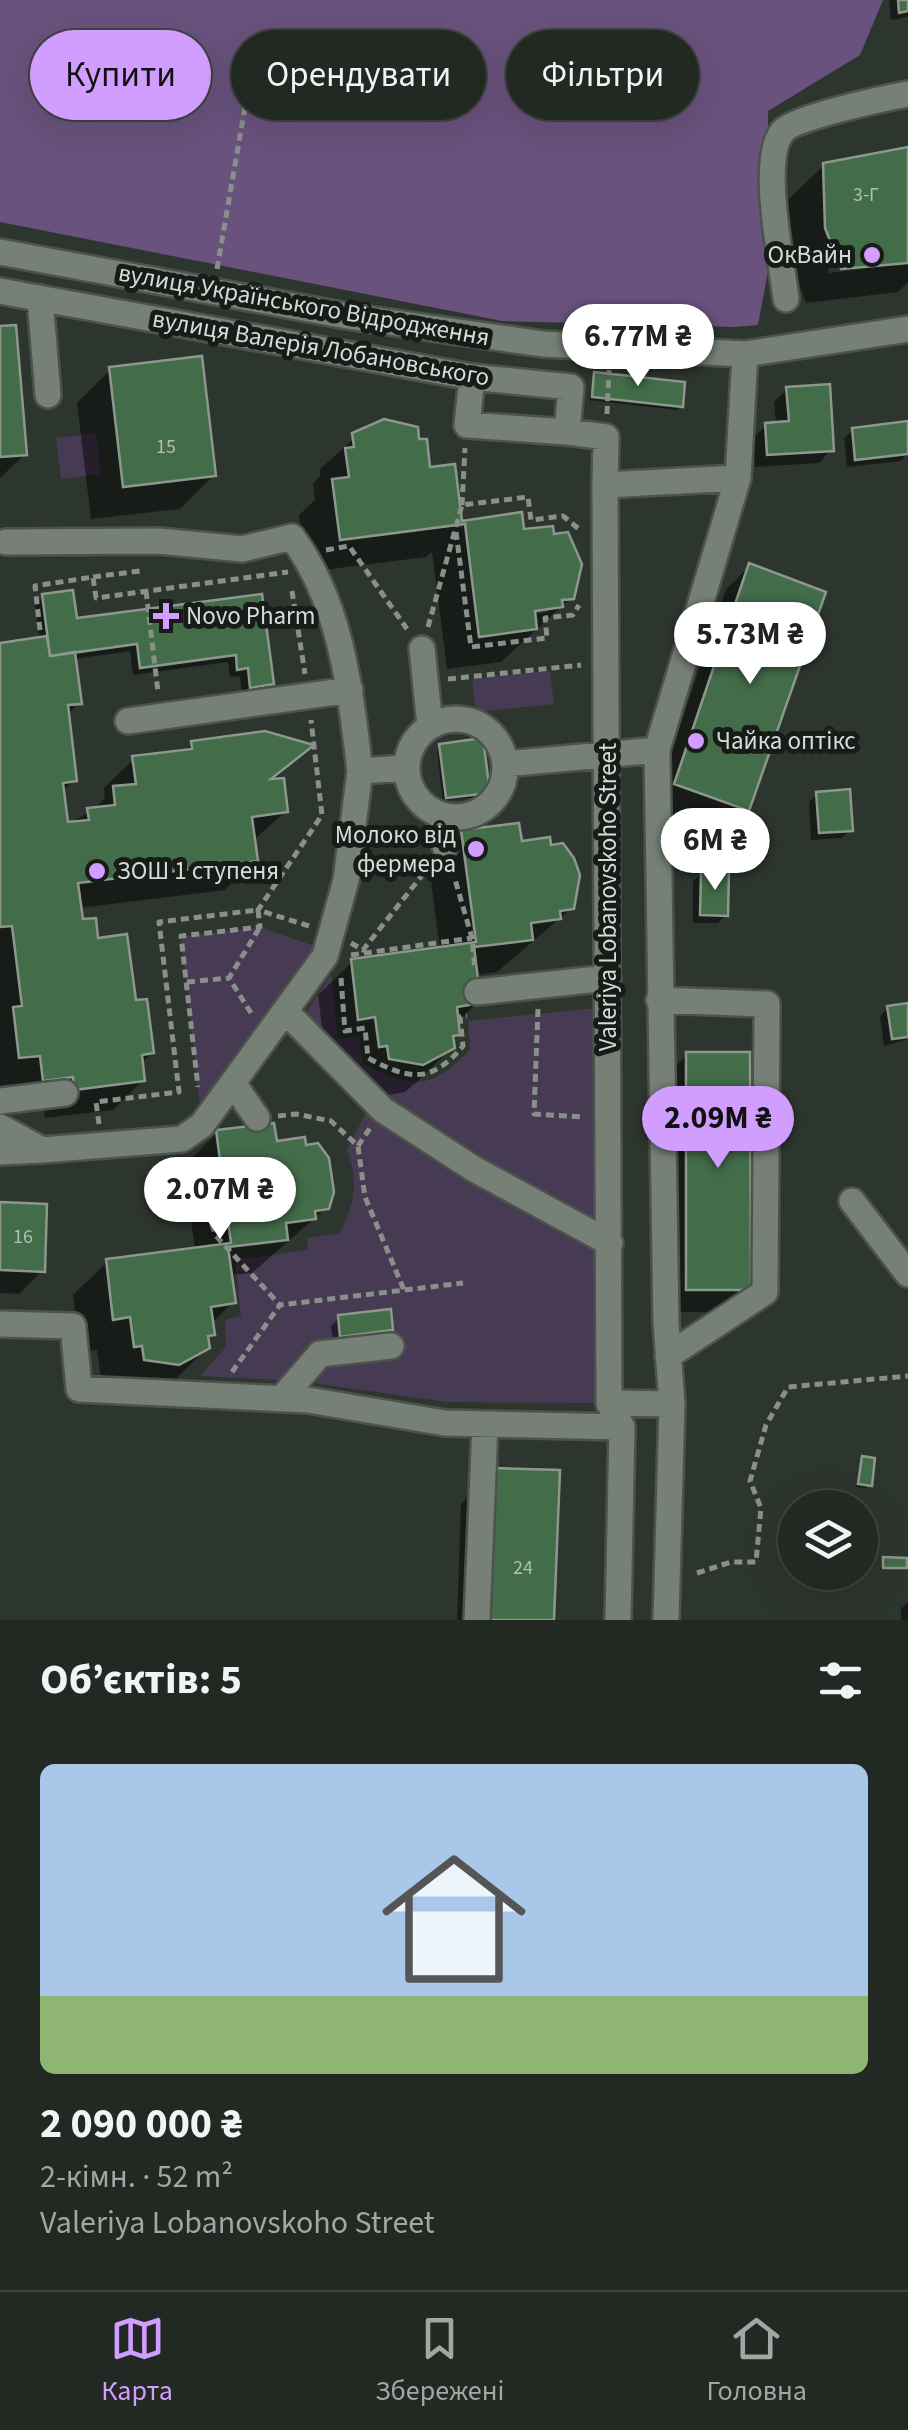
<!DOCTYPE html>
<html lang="uk">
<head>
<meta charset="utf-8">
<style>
	body { margin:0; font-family:"Source Sans 3",sans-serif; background:#2e342f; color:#f1f3f6; height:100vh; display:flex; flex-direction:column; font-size:38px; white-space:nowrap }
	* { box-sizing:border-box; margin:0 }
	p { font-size:32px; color:#a2a6a5 }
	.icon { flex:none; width:55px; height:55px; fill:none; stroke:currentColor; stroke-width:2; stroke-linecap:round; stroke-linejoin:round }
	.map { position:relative; height:1620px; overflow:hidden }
	.panel { display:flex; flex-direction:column; background:#222822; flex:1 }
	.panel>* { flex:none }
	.top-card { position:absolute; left:30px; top:30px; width:850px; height:90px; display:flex; gap:20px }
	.fabs { position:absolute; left:778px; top:1490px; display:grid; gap:20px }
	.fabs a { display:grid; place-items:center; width:100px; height:100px; border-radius:50%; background:#222822; box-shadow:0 10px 40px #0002,0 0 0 2px #3f4440; font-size:50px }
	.price { position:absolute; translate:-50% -85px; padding:0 22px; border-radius:35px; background:#fff; color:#222; font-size:32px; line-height:65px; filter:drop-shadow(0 2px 5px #0008) }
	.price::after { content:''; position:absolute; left:50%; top:60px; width:30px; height:22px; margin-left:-15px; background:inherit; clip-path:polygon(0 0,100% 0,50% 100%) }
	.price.selected { background:#d19dfe; color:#111 }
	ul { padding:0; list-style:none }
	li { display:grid; align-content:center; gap:20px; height:530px; padding:0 40px }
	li+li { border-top:2px solid #3f4440 }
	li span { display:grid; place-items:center; height:310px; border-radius:15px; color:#555 }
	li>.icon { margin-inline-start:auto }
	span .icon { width:180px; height:180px; fill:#fffc; stroke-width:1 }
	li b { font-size:42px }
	h2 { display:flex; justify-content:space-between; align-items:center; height:120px; padding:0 40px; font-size:42px }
	.tag { padding:0 35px; border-radius:45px; background:#222822; box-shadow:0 10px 40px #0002,0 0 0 2px #3f4440; font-size:35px; line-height:90px }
	.tag.selected { background:#d19dfe; color:#111 }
	.tab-bar { display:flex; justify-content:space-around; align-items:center; height:140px; border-top:2px solid #3f4440; background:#222822; font-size:28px; color:#a2a6a5 }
	.tab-bar a { display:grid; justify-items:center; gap:5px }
	.tab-bar .selected { color:#d19dfe }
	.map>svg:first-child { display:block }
	.green { fill:#473a53 }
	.forest { fill:#69527d }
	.shadow { fill:#0007; fill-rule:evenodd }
	.building { fill:#436c49; stroke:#8d978e; stroke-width:2.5 }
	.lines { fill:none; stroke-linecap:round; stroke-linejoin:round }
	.minor-casing { stroke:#4b534c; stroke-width:30 }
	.path { stroke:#889089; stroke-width:5; stroke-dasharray:8 5; stroke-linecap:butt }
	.minor { stroke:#768077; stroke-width:25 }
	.poi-dot { fill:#d19dfe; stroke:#181c19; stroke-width:4 }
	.labels { text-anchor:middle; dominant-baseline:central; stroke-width:10; stroke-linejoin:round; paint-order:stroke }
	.number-label { font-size:20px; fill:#b0bfb3 }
	.poi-label { font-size:25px; fill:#d5dbd6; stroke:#181c19; text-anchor:start }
	.street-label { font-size:25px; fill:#d5dbd6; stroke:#181c19 }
</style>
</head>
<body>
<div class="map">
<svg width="908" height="1620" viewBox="0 0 908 1620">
	<rect width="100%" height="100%" fill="#2d362e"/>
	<path class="green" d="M 96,433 L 101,474 L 61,479 L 56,438 Z
		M 550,671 L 554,704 L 476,712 L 472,679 Z
		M 260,927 L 326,950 L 202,1125 L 181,936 Z
		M 331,975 L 338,1039 L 359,1036 L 363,1063 C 411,1089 433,1091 470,1049 L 468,1021 L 598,1008 L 598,1403 L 446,1402 L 299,1381 L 200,1376 L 226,1347 L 225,1320 L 241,1316 L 235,1260 L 308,1250 L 307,1238 L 340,1233 C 355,1202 359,1182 347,1150 L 378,1089 L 302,1018 Z"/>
	<path class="forest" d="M 0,0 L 883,0 L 860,55 L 768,111 L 768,271 L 758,325 L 735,327 L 502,321 L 0,222 Z"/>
	<path class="shadow" d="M 889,0 L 908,0 L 908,17 L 891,20 Z
		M 908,150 L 908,258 L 828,268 L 829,273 L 908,263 L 908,282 L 898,292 L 806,303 L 791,264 L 788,200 L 824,165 Z
		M 0,329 L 25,454 L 0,478 Z
		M 111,369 L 214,475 L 180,509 L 91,519 L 77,403 Z
		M 595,374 L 680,406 L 677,410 L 589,400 Z
		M 787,389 L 831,450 L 819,463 L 755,467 L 753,438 L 766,425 L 776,425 L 774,402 Z
		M 401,423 L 416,429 L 428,470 L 453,467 L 460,528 L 466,523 L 552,537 L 567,535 L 576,548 L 579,582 L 572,597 L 501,662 L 447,669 L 432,552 L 426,557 L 307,572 L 299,515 L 315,500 L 313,484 L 320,476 L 320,469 L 368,426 ZM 548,607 L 548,612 L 523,615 L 522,610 Z
		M 853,430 L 908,445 L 908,453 L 901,461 L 847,467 L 844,438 Z
		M 750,566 L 747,810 L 723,833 L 652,808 L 726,589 Z
		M 44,597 L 75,621 L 260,597 L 272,683 L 263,692 L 242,695 L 240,676 L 230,677 L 228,662 L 133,675 L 130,651 L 74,659 L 79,703 L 66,716 L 74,780 L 62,792 L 66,825 L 93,810 L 105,798 L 104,788 L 134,759 L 183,753 L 192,743 L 309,747 L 272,782 L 286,811 L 253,841 L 255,860 L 225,890 L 79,908 L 80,922 L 133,1003 L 152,1053 L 141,1063 L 143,1080 L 113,1110 L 45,1118 L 44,1106 L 14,1109 L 11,1084 L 0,1086 L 0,645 L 40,640 L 35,605 Z
		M 440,746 L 487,792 L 484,796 L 443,801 L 437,750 Z
		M 817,794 L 851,830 L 842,838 L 811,840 L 809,802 Z
		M 463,832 L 520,844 L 572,908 L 497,972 L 475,975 L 478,1002 L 456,1024 L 452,1047 L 418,1081 L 405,1092 L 371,1098 L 346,1079 L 342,1049 L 325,1052 L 318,995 L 352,962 L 440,950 L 429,866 Z
		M 702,873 L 726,915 L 718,923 L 693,923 L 693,881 Z
		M 908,1006 L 908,1039 L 884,1046 L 880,1016 L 888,1008 Z
		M 687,1055 L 748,1289 L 725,1312 L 664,1312 L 663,1078 Z
		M 217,1133 L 275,1144 L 326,1208 L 252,1273 L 230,1275 L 233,1302 L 211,1324 L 207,1348 L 174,1381 L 101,1379 L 97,1350 L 80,1352 L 73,1295 L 107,1262 L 195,1250 L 184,1166 Z
		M 0,1204 L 42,1271 L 19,1294 L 0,1293 Z
		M 339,1318 L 391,1329 L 382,1338 L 333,1344 L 331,1326 Z
		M 863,1459 L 869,1485 L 866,1488 L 856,1487 Z
		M 494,1470 L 552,1620 L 457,1620 L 461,1504 Z
		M 864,1534 L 871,1547 L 867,1551 L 860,1550 Z
		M 884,1559 L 905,1567 L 880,1570 Z
		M 908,1602 L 908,1620 L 901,1620 L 901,1609 Z"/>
	<path class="building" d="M 898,0 L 908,0 L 908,11 L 899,13 Z
		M 908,147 L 908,263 L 841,269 L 825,228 L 823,163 Z
		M 16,325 L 27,455 L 0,457 L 0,326 Z
		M 202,356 L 216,476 L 123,487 L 109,367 Z
		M 594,372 L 685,382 L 683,407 L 592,397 Z
		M 830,384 L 834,451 L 767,455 L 765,423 L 789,421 L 786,387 Z
		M 384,419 L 418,427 L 419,439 L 427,439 L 430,467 L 455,464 L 462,521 L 522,512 L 524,529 L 553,526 L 554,534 L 568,532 L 582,564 L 574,599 L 562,600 L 563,607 L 535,611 L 537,629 L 479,637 L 465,524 L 340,540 L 332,479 L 349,477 L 345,448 L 354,447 L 352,433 Z
		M 908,421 L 908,454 L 855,460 L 852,428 Z
		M 749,563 L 826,592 L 749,811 L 674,784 Z
		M 73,590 L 77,618 L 262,594 L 274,684 L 250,688 L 248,668 L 237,670 L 236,655 L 140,668 L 137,644 L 50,656 L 42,594 Z
		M 47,636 L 50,656 L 75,652 L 82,704 L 68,705 L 77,781 L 63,783 L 68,822 L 89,820 L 87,808 L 115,805 L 113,786 L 136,784 L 132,756 L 192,749 L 191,741 L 265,731 L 314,745 L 271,779 L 284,778 L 288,812 L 252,817 L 258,861 L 78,883 L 83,919 L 96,918 L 98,938 L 127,934 L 136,1000 L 147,999 L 154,1053 L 142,1055 L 145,1081 L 74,1090 L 73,1077 L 43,1081 L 40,1056 L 19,1058 L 13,1007 L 22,1006 L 12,926 L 0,927 L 0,643 Z
		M 483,738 L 490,793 L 446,798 L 439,744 Z
		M 850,789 L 853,831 L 819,833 L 816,792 Z
		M 519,823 L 522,841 L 550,837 L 551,845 L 563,843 L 574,858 L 580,875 L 574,909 L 560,911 L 561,919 L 531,923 L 533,940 L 474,947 L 481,1003 L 457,1007 L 460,1035 L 453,1036 L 455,1048 L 423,1065 L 389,1059 L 387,1046 L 379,1047 L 375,1017 L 358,1020 L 351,959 L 476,942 L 461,830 Z
		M 701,870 L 729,870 L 728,916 L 700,915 Z
		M 908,1003 L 908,1037 L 892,1039 L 887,1006 Z
		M 686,1052 L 750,1052 L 751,1290 L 686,1290 Z
		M 274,1123 L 277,1141 L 305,1137 L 306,1145 L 318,1143 L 329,1158 L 334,1192 L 329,1209 L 315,1211 L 316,1219 L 286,1223 L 288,1240 L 228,1247 L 236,1303 L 211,1307 L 215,1335 L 208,1336 L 210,1348 L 179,1365 L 144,1360 L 142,1346 L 134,1347 L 130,1317 L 113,1320 L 106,1259 L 231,1243 L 216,1130 Z
		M 0,1202 L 47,1204 L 45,1272 L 0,1270 Z
		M 391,1309 L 393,1330 L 340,1337 L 338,1315 Z
		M 862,1456 L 875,1458 L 872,1486 L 858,1484 Z
		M 493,1468 L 560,1470 L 554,1620 L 488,1620 Z
		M 863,1531 L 874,1531 L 873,1548 L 862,1548 Z
		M 883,1557 L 907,1558 L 907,1568 L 883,1568 Z"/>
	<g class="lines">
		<g class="minor-casing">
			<path id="minor" d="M 0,252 L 347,316 L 543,344 L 745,354 L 908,329
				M 0,291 L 472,377 L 571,387 L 567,432 L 606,437 L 605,485
				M 40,298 L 48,395
				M 786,299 C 782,262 759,158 783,131 C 796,117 885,98 908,94
				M 472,377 L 467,425 L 567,432
				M 6,542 L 159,541 L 242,549 L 292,537 C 342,605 350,690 360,771
				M 422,649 L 430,726
				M407 768a49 49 0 1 1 98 0a49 49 0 1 1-98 0Z
				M 128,721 L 350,690
				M 505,764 L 657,750
				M 442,816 L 445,846
				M 477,992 L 608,978
				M 659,1000 L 767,1004 L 765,1292 L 668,1356
				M 285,1011 L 383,1110 L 474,1169 L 610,1243
				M 233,1083 L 257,1118
				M 0,1101 L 65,1093
				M 0,1127 L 42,1150 L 182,1139 L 202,1125 L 325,956 L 346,880 L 360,771 L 406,768
				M 0,1152 L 42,1150
				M 852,1201 L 908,1274
				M 0,1324 L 73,1326 L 79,1389 L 308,1400 L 445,1423 L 622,1427
				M 282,1398 L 320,1354 L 391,1346
				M 609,1403 L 672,1404
				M 477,1620 L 485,1424
				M 618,1620 L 622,1427 L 609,1403 L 605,485 L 738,478
				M 666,1620 L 672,1404 L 666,1323 L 657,750 L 738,478 L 745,354"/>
		</g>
		<path class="path" d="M 217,269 L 246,101
			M 607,414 L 609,370
			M 462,505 L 465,448
			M 456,532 L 471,647 L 547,638 L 545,618 L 573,615 L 579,605
			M 326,550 L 349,546 L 407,629
			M 93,577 L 140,571 L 140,567
			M 146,591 L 158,692
			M 292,591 L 305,674
			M 428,627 L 462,505 L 528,497 L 531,520 L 563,516 L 579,529
			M 40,630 L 35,586 L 93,577 L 96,598 L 288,572
			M 448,679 L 581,665
			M 452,869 L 472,938 L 475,970
			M 309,926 L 258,910 L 322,815 L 311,720
			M 351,943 L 363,950 L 431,864
			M 351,955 L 472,938
			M 341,978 L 345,1031 L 365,1028 L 368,1058 C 409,1080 431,1084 463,1046 L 460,1017 L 467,1016
			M 187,982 L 229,978
			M 538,1009 L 534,1114 L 583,1117
			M 251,1013 L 229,978 L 260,927
			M 278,1116 L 296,1114 L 331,1121 L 358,1146 L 365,1197 L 404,1290
			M 99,1124 L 96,1102 L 179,1092 L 159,922 L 258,910 L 260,927 L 181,936 L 198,1087
			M 358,1146 L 370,1128
			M 189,1163 L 216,1236 L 280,1305
			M 232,1372 L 280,1305 L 463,1283
			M 697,1573 L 731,1562 L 756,1562 L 761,1508 L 750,1481 L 766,1425 L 788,1387 L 908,1376"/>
		<use href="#minor" class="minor"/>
	</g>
	<g class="poi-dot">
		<circle cx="872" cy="255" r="10"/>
		<path d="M161 601h10v10h10v10h-10v10h-10v-10h-10v-10h10z"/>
		<circle cx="696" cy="741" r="10"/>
		<circle cx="476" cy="849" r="10"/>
		<circle cx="97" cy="871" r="10"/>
	</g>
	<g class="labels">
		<g class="number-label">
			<text x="866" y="195">3-Г</text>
			<text x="166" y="447">15</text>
			<text x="23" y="1237">16</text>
			<text x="523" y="1568">24</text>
		</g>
		<g class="poi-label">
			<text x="852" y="255" text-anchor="end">ОкВайн</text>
			<text x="186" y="616">Novo Pharm</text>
			<text x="716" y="741">Чайка оптікс</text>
			<text x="456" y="835" text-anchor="end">Молоко від<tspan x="456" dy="29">фермера</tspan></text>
			<text x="117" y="871">ЗОШ 1 ступеня</text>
		</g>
		<g class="street-label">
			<text transform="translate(304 305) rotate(10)">вулиця Українського Відродження</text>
			<text transform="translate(321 348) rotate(10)">вулиця Валерія Лобановського</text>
			<text transform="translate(608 897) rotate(-90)">Valeriya Lobanovskoho Street</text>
		</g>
	</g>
</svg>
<div class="fabs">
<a><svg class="icon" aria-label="layers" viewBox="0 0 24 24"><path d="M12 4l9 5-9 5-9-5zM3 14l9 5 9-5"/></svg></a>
</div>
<b class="price" style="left:638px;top:389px">6.77M ₴</b>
<b class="price" style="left:750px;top:687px">5.73M ₴</b>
<b class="price" style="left:715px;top:893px">6M ₴</b>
<b class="price selected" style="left:718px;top:1171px">2.09M ₴</b>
<b class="price" style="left:220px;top:1242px">2.07M ₴</b>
<div class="top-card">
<a class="tag selected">Купити</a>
<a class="tag">Орендувати</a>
<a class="tag">Фільтри</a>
</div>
</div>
<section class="panel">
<h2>Об’єктів: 5<svg class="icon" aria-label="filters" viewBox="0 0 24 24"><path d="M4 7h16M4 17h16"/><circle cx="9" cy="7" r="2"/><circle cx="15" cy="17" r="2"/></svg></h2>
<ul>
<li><span style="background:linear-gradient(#a9c7e8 75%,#8fb573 0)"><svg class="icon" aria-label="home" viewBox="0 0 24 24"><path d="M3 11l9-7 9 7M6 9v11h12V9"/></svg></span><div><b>2 090 000 ₴</b><p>2-кімн. · 52 m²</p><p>Valeriya Lobanovskoho Street</p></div></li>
</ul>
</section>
<nav class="tab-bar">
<a class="selected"><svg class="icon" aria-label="map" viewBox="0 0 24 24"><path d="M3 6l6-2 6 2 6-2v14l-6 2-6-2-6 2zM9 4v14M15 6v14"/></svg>Карта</a>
<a><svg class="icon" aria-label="saved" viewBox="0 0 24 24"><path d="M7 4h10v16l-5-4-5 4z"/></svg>Збережені</a>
<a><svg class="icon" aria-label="home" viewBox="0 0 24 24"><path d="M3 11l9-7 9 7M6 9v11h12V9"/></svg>Головна</a>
</nav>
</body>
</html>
